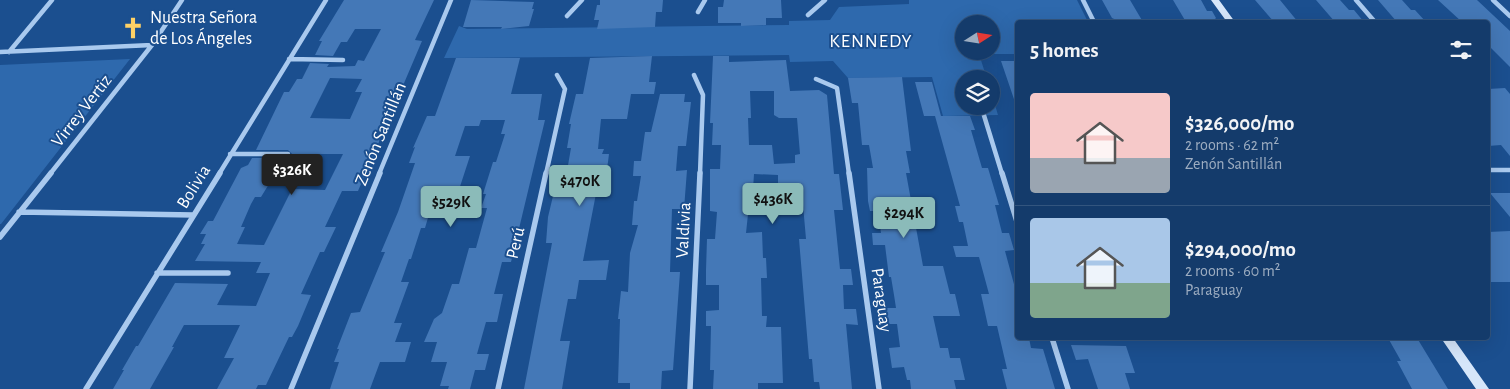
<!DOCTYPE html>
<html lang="en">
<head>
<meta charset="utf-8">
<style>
	body { margin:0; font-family:"Alegreya Sans",sans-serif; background:#214673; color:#f1f3f6; height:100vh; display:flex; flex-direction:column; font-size:19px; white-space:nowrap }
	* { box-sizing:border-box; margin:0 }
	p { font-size:16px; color:#9dadc1 }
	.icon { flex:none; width:28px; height:28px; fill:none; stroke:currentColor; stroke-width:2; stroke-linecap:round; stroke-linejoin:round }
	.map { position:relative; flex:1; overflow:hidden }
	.sheet { position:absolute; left:1015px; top:20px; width:475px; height:320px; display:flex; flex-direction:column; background:#143b6b; border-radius:5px; box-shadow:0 5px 20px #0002,0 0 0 1px #33557e }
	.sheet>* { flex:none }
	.needle { width:32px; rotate:78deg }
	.buttons { position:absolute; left:955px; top:15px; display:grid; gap:10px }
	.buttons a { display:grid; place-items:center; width:45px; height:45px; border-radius:50%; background:#143b6b; box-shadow:0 5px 20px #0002,0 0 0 1px #33557e; font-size:25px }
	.price { position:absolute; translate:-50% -42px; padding:0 11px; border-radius:5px; background:#8bbbb9; color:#111; font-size:16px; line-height:32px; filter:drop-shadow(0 1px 2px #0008) }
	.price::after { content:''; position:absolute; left:50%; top:30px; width:15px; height:11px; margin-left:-8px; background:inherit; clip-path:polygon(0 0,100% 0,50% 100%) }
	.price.current { background:#222; color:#fff }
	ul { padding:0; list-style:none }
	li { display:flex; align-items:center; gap:15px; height:125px; padding:0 15px }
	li+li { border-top:1px solid #33557e }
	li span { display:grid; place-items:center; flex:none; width:140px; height:100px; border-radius:5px; color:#555 }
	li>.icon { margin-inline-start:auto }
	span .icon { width:60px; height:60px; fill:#fffc; stroke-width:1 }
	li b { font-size:21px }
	h2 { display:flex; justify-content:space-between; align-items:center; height:60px; padding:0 15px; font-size:21px }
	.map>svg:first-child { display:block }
	.green { fill:#2e69ad; fill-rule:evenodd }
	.building { fill:#4478b7; fill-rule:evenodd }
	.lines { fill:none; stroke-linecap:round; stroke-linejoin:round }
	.street-far1 { stroke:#a9c9ee; stroke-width:4.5 }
	.street { stroke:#a9c9ee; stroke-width:5.5 }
	.secondary { fill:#d6e6fa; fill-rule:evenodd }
	.labels { text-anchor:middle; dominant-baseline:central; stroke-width:4; stroke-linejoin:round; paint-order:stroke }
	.poi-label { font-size:18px; fill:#fff; stroke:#1b4f8f; text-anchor:start }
	.street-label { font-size:18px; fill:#fff; stroke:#1b4f8f }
	.neighbourhood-label { font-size:19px; letter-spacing:1px; fill:#fff; stroke:#1b4f8f }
</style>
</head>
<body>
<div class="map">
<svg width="1510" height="389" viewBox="0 0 1510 389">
	<rect width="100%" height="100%" fill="#1b4f8f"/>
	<path class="green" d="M 909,0 L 1077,0 L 1088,22 L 1018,22 L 1017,54 L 979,54 L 987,79 L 964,79 L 964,106 L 991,106 L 991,92 L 998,115 L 943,116 L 932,77 L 848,78 L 833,61 L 790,62 L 789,55 L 444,58 L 459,26 L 467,29 L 789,25 L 789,21 L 830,20 L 839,7 L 909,4 ZM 964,24 L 991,24 L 991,51 L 964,51 Z
		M 130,59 L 1,224 L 0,224 L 0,65 Z"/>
	<path class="building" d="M 344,0 L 434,0 L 415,40 L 422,41 L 358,191 L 342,191 L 325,227 L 336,227 L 324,252 L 320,252 L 301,294 L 311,295 L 298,326 L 292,337 L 289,337 L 266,385 L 258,385 L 256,389 L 217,389 L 234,358 L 224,358 L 240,325 L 184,325 L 172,347 L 174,347 L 150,389 L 113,389 L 124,370 L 122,370 L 136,346 L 138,346 L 175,283 L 228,284 L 217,305 L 256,306 L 270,273 L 256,273 L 261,262 L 195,261 L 205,244 L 201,244 L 206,234 L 200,234 L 208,221 L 213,221 L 241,168 L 248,165 L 252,158 L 285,158 L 261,197 L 255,197 L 251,204 L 241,227 L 245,227 L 237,244 L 264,245 L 292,189 L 325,190 L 343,154 L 292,154 L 288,150 L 256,150 L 284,92 L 289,92 L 297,79 L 302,79 L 310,63 L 329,64 L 327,67 L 355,66 L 358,60 L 364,61 L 381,29 L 355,29 L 347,42 L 341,42 L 333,56 L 315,55 L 322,41 L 319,41 ZM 330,78 L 362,79 L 355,92 L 362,92 L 350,119 L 310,118 Z
		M 471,0 L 534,2 L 532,9 L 534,9 L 529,26 L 501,29 L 502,27 L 463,27 Z
		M 600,0 L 663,0 L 662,12 L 656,12 L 655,27 L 597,29 L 599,20 L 594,20 L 597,5 L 600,5 Z
		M 724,0 L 781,0 L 782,18 L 766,18 L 766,25 L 741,26 L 741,23 L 718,23 L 718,7 L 723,7 Z
		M 1102,0 L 1130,0 L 1143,22 L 1121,22 L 1112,18 Z
		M 1173,0 L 1201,0 L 1207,11 L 1212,11 L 1216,18 L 1212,22 L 1186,22 Z
		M 1255,0 L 1280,0 L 1298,22 L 1274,22 Z
		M 1316,0 L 1340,0 L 1349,10 L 1354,10 L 1364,22 L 1335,22 Z
		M 1378,0 L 1402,0 L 1411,10 L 1415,10 L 1426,22 L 1397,22 Z
		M 1438,0 L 1477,0 L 1510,31 L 1510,67 L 1488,45 L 1488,22 L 1462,22 Z
		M 652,56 L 649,82 L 656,82 L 654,94 L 631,94 L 627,119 L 601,119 L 598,149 L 604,149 L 602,154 L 609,154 L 608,162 L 606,173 L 600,173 L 583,261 L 609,260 L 606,280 L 579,280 L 576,299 L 568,299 L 560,341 L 570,341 L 562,389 L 524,389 L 552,243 L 546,243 L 548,217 L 559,171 L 567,171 L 571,148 L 567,148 L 571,124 L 569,124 L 576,94 L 583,94 L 590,58 Z
		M 713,56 L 729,56 L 729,62 L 786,60 L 790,91 L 819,90 L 827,95 L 834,174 L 839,174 L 843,210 L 834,210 L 840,269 L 851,269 L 853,285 L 843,285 L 844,309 L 856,309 L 858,325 L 846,324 L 852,389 L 820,389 L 819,382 L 814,382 L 812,359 L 809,359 L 799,239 L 806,239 L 803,205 L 797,205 L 796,189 L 778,189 L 778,175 L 754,174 L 753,189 L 751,189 L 751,205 L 749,205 L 746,233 L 762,232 L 763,258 L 766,258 L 767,278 L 761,278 L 762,316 L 767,316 L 766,327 L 781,327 L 783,383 L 758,383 L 758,389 L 713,389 L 714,370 L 710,370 L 711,326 L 706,326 L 706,311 L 719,310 L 719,285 L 706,285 L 706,270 L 707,239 L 715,239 L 717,212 L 710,211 L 710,169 L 720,169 L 721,145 L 712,145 L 713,123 L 710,123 ZM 750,91 L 774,91 L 774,115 L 779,118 L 797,118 L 800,154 L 795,155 L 795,163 L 774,164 L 772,145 L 749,145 L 748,118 L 751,118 Z
		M 456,58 L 520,58 L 511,94 L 542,94 L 538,120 L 545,120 L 517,237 L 511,262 L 502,262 L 494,294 L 503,294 L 497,322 L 486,322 L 477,354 L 489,354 L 485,370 L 475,370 L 470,389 L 448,389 L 449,386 L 440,386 L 447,362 L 431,362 L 437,342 L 424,342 L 434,319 L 442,313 L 452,284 L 459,284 L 469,248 L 476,248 L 487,208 L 481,208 L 486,194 L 483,194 L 493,162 L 496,162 L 505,134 L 501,134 L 505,120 L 481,120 L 479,126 L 465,126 L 455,156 L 470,156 L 452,211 L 430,211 L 425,228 L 421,228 L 411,259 L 409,259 L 401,282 L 409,282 L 394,323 L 402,323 L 395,342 L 411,342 L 405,362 L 380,362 L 370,389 L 330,389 L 339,362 L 334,362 L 339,349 L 337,349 L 351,313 L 360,312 L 385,252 L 381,252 L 398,212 L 415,163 L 409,163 L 415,147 L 413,148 L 427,116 L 435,116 Z
		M 1001,61 L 1018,61 L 1018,104 L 1016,105 Z
		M 902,77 L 911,151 L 906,151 L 910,173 L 906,173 L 923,266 L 943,266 L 950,294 L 955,294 L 960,316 L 933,316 L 940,348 L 948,348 L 950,358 L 960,358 L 965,380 L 954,380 L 956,389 L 911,389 L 910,380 L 907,380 L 904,367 L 892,368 L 889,348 L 900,347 L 897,324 L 885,324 L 883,308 L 896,308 L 894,295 L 891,277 L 889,277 L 885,245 L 873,245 L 872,233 L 881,233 L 878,211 L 870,211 L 868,201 L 867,168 L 873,168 L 869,145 L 862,145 L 858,103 L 852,103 L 848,78 Z
		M 915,82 L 932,82 L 941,116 L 924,116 Z
		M 1505,88 L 1510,94 L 1510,156 L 1501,145 L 1488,146 L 1488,89 Z
		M 660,94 L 685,94 L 684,102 L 691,102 L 686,146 L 678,146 L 676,171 L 687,170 L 684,209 L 672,209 L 670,272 L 680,272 L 673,370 L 662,371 L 661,389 L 630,389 L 630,383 L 618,383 L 620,319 L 618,319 L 621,291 L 628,292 L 630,253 L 638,225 L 632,225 L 634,201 L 637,201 L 641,176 L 633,176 L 634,161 L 641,161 L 645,132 L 651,132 Z
		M 935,116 L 970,116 L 975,130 L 971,130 L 982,168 L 988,168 L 999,205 L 995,205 L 1002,233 L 1009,233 L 1014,250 L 1005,251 L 1018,299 L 1018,338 L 1029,338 L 1031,348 L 1043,349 L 1055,389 L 1007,389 L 1002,369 L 1007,369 L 997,326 L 988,326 L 981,294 L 989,294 L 979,257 L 956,257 L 953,246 L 968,246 L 963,222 L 959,222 L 955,206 L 960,206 Z
		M 1490,193 L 1510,193 L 1510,217 Z
		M 1510,231 L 1510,282 L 1488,282 L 1488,232 Z
		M 1388,338 L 1417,338 L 1448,389 L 1412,389 L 1397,361 L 1401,361 Z
		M 1071,345 L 1126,346 L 1135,373 L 1125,373 L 1130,389 L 1098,389 L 1088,359 L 1076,360 Z"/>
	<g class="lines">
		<path class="street-far1" d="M 1083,0 L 1094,22
			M 1356,0 L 1375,22
			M 1493,0 L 1510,16
			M 698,12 L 705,0
			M 808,15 L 825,0
			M 567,16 L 582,0
			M 0,52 L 152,45
			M 9,52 L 52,0
			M 289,59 L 343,60
			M 694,75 L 703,95 L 700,174
			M 816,79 L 837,88 L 849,174
			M 978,106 L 982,109 L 1002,174
			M 230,154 L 288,154
			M 1488,170 L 1510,170
			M 50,174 L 152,45 L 182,0
			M 219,174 L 326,0
			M 379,174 L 451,0
			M 546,174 L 565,89 L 557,75"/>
		<path class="street" d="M 849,173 L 879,389
			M 1002,173 L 1018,225
			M 19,212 L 193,215
			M 0,237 L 51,173
			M 157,273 L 228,273
			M 1052,338 L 1068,389
			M 86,389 L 220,173
			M 291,389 L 380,173
			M 498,389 L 546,173
			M 690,389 L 700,173"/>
		<path class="secondary" d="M 1211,0 L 1219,0 L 1235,22 L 1227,22 Z
			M 1441,338 L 1453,338 L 1489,389 L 1476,389 Z"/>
	</g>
	<defs>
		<g id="church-bare" transform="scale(1.725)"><path d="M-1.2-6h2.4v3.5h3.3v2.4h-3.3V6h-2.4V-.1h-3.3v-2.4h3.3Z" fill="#ffd166" stroke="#1b4f8f" stroke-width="2.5" paint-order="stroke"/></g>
	</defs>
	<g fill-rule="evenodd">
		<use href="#church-bare" x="133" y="28"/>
	</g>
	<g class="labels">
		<g class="poi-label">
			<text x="150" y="18">Nuestra Señora<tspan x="150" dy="21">de Los Ángeles</tspan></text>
		</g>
		<g class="street-label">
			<text transform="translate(82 111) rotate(-52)">Virrey Vertiz</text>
			<text transform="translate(381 134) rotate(-68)">Zenón Santillán</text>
			<text transform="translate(194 187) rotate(-58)">Bolivia</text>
			<text transform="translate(684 230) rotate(-87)">Valdivia</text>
			<text transform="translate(516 243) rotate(-77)">Perú</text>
			<text transform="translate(881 300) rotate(82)">Paraguay</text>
		</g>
		<g class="neighbourhood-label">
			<text x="871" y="41">KENNEDY</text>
		</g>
	</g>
</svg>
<div class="buttons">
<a><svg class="needle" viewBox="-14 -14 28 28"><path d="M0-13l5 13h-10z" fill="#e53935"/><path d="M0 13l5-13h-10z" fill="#9dadc1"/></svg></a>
<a><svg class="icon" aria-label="layers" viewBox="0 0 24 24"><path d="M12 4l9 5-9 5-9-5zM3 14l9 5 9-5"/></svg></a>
</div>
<b class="price current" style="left:292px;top:196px">$326K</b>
<b class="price" style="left:580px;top:207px">$470K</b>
<b class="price" style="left:773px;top:225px">$436K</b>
<b class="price" style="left:451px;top:228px">$529K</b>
<b class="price" style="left:904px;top:239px">$294K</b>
<section class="sheet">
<h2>5 homes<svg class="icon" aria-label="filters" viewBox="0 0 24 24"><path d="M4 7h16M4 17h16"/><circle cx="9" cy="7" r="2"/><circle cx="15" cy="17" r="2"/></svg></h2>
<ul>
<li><span style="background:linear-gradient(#f6c9c9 65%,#9aa5b1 0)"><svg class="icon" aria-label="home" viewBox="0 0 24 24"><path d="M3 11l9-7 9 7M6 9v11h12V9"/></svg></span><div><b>$326,000/mo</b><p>2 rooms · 62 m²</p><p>Zenón Santillán</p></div></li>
<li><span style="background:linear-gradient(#a9c7e8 65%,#7fa58c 0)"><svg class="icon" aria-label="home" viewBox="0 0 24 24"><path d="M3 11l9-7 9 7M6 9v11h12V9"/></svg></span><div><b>$294,000/mo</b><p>2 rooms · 60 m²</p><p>Paraguay</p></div></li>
</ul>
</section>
</div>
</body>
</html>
